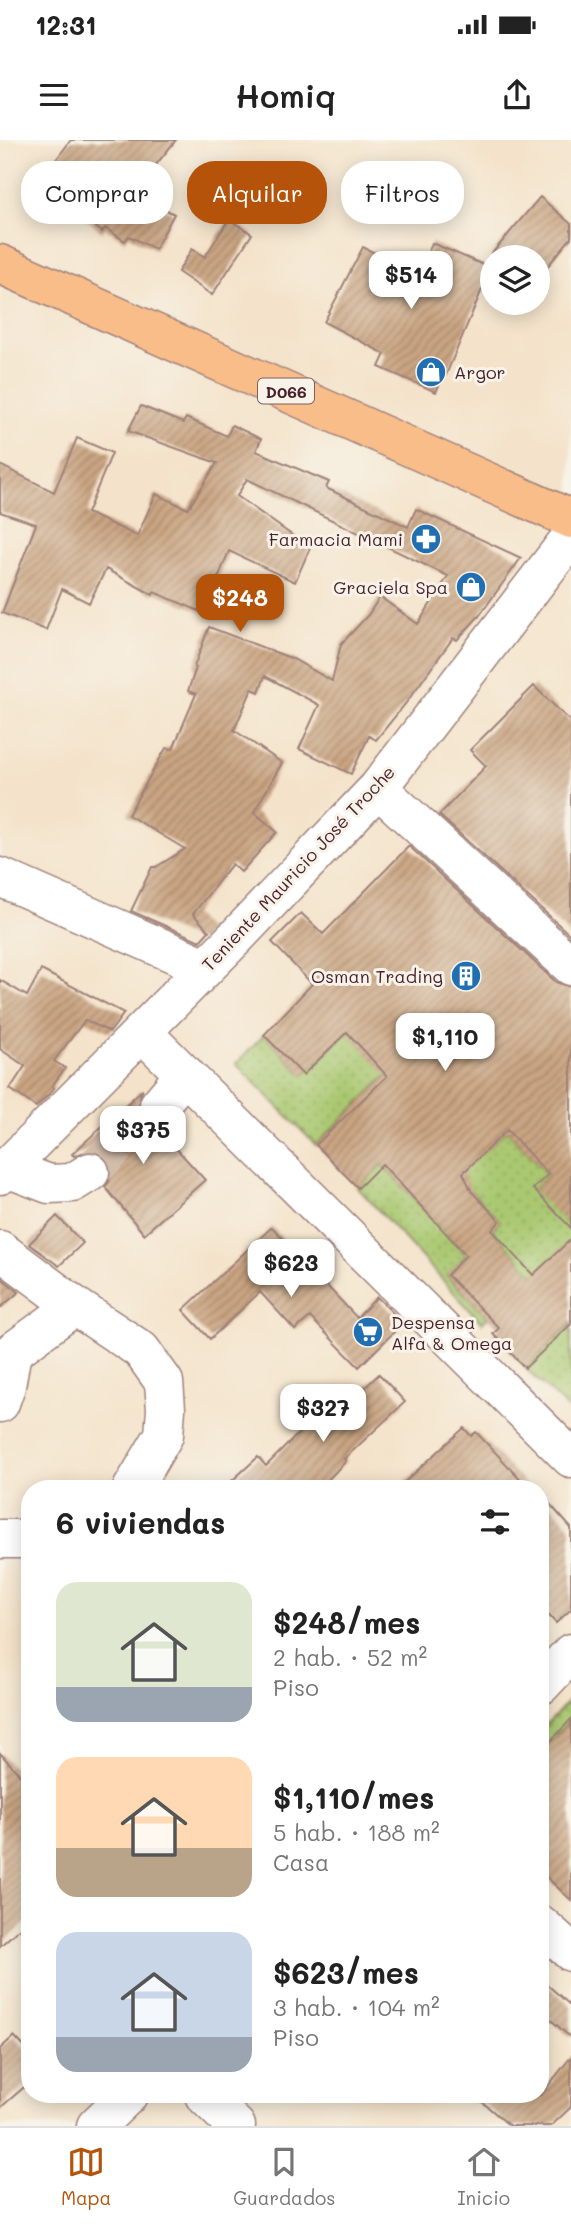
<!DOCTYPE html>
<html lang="es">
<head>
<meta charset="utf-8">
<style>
	body { margin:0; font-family:Mali,sans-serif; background:#f6f6f6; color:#222; height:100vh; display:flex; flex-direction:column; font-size:26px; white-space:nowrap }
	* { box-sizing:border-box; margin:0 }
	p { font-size:23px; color:#767676 }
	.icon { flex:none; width:38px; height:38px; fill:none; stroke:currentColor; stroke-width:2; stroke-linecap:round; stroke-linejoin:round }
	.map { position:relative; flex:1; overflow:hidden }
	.sheet { position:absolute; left:21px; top:1340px; width:528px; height:623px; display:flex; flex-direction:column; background:#fff; border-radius:28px; box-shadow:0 4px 18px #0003 }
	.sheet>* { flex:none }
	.banner { position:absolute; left:21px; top:21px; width:530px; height:63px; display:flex; gap:14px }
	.buttons { position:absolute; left:480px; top:105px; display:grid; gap:14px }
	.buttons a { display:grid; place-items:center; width:70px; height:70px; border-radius:50%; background:#fff; box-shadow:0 4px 18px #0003; font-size:35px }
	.price { position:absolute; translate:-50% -60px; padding:0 16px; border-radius:14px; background:#fff; color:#222; font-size:23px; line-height:46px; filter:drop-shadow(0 2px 4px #0008) }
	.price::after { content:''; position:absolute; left:50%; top:42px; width:21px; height:16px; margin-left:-10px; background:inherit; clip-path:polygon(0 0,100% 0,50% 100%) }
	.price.current { background:#b45309; color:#fff }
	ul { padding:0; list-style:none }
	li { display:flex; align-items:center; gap:21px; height:175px; padding:0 35px }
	li span { display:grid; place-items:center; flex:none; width:196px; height:140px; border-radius:21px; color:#555 }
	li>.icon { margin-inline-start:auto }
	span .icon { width:84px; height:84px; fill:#fffc; stroke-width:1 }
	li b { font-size:30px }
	h2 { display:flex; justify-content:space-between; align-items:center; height:84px; padding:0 35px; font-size:30px }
	.tag { padding:0 24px; border-radius:28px; background:#fff; box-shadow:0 4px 18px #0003; font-size:24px; line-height:63px }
	.tag.current { background:#b45309; color:#fff }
	.status { display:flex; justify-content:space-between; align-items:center; height:49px; padding:0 35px; background:#fff; direction:ltr }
	.status svg { height:19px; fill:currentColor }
	header { display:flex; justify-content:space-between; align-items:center; height:91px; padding:0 35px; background:#fff; font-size:32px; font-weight:600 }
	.tab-bar { display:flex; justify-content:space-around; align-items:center; height:98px; border-top:2px solid #e0e0e0; background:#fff; font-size:19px; color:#767676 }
	.tab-bar a { display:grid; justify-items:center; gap:4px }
	.tab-bar .current { color:#b45309 }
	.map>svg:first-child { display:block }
	.garden { fill:url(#garden-dots); stroke:#7a744e; stroke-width:2 }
	.building { fill:url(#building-hatch) }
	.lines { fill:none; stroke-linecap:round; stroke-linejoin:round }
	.minor-tunnel { stroke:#d2bcaa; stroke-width:38; stroke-dasharray:38 19; stroke-linecap:butt }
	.minor-casing { stroke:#9f817a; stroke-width:41 }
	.major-casing { stroke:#9f817a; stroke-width:41 }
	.minor { stroke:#fff; stroke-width:38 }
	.major { stroke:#f9bd89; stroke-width:38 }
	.labels { text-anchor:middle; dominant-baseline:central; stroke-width:6; stroke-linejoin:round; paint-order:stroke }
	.shield { fill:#f7f3e8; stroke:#7e5f64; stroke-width:2 }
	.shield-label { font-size:16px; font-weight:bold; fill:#4a1f2b }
	.poi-label { font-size:18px; fill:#4a1f2b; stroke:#f7f3e8; text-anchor:end }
	.street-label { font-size:18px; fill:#4a1f2b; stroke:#f7f3e8 }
</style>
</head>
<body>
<div class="status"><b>12:31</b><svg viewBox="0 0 49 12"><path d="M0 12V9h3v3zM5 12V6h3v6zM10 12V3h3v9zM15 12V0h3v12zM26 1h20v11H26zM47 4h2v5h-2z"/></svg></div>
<header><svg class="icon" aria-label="menu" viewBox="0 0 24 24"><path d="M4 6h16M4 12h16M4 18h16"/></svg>Homiq<svg class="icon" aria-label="share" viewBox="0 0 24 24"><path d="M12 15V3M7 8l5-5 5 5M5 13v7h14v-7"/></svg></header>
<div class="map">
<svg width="571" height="1986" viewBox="0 0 571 1986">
	<defs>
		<pattern id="garden-dots" width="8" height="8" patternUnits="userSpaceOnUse" patternTransform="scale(1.75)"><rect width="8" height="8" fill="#a9c870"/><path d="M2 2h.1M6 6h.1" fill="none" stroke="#93ab61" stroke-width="1.8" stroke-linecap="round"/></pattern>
		<pattern id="building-hatch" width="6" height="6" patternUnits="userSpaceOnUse" patternTransform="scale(1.75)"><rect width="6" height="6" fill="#caa582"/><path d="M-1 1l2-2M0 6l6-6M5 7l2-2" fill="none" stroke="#a6866b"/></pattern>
	</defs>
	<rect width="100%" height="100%" fill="#f7f3e8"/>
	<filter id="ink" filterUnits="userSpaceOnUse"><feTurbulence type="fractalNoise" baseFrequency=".0143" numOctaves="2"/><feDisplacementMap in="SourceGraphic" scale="14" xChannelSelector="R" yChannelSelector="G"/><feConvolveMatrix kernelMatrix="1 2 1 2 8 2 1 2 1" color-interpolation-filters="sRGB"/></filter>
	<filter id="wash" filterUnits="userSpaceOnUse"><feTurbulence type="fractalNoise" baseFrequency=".00686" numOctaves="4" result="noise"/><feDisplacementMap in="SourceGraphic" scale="28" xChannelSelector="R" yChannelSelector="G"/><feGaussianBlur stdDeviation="1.57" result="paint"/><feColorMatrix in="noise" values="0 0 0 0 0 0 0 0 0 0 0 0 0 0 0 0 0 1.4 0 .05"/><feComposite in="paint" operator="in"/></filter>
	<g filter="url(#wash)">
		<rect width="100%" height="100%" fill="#f4e3ca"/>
		<path class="garden" d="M 347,892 L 397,926 L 316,1005 L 236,924 L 264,895 L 303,935 Z
			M 507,990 L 548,1034 L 534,1049 L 571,1058 L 571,1117 L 533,1135 L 492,1090 L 500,1081 L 415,993 L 486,1010 Z
			M 382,1024 L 466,1115 L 447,1136 L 488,1177 L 482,1183 L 358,1048 Z
			M 571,1184 L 571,1272 L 525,1228 Z
			M 571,1558 L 571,1579 L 541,1612 L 541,1591 Z"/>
		<g id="blocks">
			<path class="building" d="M 71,0 L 176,0 L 134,52 L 174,74 L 155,109 L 129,96 L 125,101 L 105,88 L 102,92 L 83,76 L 86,71 L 43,37 Z
				M 540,57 L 571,84 L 571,98 L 537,139 L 537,117 L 489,117 Z
				M 229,79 L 252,94 L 212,155 L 178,132 L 192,109 L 205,117 Z
				M 432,103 L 491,128 L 446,235 L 444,234 L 436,252 L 379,227 L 385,214 L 324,182 L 363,107 L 418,135 Z
				M 141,266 L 183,283 L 186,278 L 227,296 L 232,285 L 261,299 L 256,311 L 329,342 L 326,348 L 408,387 L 416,369 L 521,418 L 479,476 L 457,500 L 453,498 L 406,563 L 376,600 L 369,596 L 351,634 L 299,609 L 319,565 L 265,536 L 259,552 L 252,549 L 234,590 L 282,623 L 254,672 L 277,692 L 241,732 L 232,724 L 193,774 L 209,791 L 200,801 L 131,771 L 152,727 L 156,727 L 185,709 L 128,675 L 166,608 L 173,609 L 196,554 L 188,551 L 196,528 L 194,527 L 209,487 L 293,519 L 332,541 L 341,504 L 368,475 L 380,457 L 418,484 L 448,436 L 247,339 L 237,356 L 310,408 L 295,442 L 229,411 L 204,473 L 154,452 L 153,455 L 106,429 L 89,463 L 62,449 L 46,490 L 2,473 L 36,384 L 0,372 L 0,325 L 54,352 L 77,298 L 112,313 L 87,373 L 137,396 L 156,354 L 188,369 L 217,323 L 128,291 Z
				M 534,546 L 571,582 L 571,796 L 439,675 L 486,626 L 470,610 Z
				M 409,706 L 556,842 L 571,847 L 571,1088 L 533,1049 L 548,1034 L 507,990 L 463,1033 L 472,1052 L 500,1081 L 492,1090 L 533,1135 L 571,1099 L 571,1184 L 525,1228 L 493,1194 L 499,1188 L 447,1135 L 466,1115 L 382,1024 L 358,1048 L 316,1005 L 387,936 L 347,892 L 303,935 L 264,895 L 312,844 L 272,802 L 301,773 L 323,794 Z
				M 41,830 L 124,873 L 110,892 L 85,880 L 54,921 L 65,928 L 52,946 L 54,948 L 51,952 L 36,967 L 10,949 L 25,926 L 0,909 L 0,840 L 27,856 Z
				M 143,949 L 137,962 L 139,973 L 146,982 L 155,986 L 166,986 L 174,981 L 176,983 L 163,994 L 205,1040 L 144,1094 L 105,1047 L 109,1042 L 112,1032 L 108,1020 L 101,1013 L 90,1010 L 74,1016 L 72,1014 Z
				M 57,1076 L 83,1103 L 59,1126 L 29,1104 Z
				M 272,1087 L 357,1178 L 377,1157 L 403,1183 L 359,1227 L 310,1177 L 295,1190 L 260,1152 L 210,1199 L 183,1170 Z
				M 0,1137 L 19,1152 L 0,1168 Z
				M 379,1234 L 405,1262 L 344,1319 L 346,1321 L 319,1349 L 223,1349 L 258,1317 L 266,1326 L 309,1283 L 318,1293 Z
				M 464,1288 L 471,1296 L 476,1292 L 530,1349 L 397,1349 Z
				M 541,1354 L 571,1388 L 571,1469 L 556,1483 L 541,1467 Z
				M 571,1579 L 571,1760 L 541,1732 L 541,1612 Z
				M 0,1613 L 30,1646 L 30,1779 L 0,1806 Z
				M 541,1839 L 571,1866 L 571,1898 L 541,1871 Z
				M 14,1896 L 30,1913 L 30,1942 L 0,1968 L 0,1909 Z
				M 571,1917 L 571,1967 L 551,1986 L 510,1986 L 474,1955 L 541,1955 Z"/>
		</g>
	</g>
	<g filter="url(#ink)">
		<use href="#blocks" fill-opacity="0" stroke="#9f817a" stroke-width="2"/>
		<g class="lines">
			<path class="minor-tunnel" d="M 90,1032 L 159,965"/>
			<g class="minor-casing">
				<path id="minor" d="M 378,648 L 571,826
					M 0,737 L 205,827
					M 142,892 L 571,1318
					M 159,965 L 185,934
					M 7,1028 L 49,1044 L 72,1043 L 90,1032
					M 0,1035 L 238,795 L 378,648 L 571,397
					M 0,1110 L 75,1166 L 141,1210 L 164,1242 L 166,1269 L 164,1295 L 132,1349
					M 0,1221 L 75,1166
					M 0,1263 L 6,1246 L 12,1212
					M 0,1399 L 30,1399
					M 541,1545 L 571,1513
					M 541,1785 L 571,1812
					M 204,1955 L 236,1986
					M 96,1986 L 128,1955"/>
			</g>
			<g class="major-casing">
				<path id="major" d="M 0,124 L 571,379"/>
			</g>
			<use href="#minor" class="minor"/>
			<use href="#major" class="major"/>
		</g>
	</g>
	<defs>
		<g id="shop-disc" transform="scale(1.575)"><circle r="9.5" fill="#1f6fb2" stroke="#f7f3e8"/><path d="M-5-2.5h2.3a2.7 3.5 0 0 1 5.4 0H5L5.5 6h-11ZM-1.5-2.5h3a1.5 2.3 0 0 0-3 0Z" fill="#fff"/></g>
		<g id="pharmacy-disc" transform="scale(1.575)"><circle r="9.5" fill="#1f6fb2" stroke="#f7f3e8"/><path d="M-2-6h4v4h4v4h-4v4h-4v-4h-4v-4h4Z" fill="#fff"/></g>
		<g id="building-disc" transform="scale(1.575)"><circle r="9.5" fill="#1f6fb2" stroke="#f7f3e8"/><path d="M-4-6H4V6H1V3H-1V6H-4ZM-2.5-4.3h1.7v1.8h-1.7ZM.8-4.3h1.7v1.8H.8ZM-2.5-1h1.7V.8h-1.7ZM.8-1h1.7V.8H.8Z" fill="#fff"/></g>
		<g id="supermarket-disc" transform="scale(1.575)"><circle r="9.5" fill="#1f6fb2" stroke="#f7f3e8"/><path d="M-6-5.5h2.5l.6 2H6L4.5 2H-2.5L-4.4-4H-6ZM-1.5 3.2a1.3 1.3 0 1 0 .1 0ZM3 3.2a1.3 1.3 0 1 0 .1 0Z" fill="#fff"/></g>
	</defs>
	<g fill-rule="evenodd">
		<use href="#shop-disc" x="431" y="232"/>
		<use href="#pharmacy-disc" x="426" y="399"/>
		<use href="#shop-disc" x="471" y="447"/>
		<use href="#building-disc" x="466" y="836"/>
		<use href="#supermarket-disc" x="368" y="1192"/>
	</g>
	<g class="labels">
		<rect class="shield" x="258" y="238.5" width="56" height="25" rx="5"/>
		<g class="shield-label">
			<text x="286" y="251">D066</text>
		</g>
		<g class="poi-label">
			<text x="454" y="232" text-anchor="start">Argor</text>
			<text x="403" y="399">Farmacia Mami</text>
			<text x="448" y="447">Graciela Spa</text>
			<text x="443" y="836">Osman Trading</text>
			<text x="391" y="1182" text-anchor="start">Despensa<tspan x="391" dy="21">Alfa &amp; Omega</tspan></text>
		</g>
		<g class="street-label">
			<text transform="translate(298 728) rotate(-47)">Teniente Mauricio José Troche</text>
		</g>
	</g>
</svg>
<div class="buttons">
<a><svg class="icon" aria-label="layers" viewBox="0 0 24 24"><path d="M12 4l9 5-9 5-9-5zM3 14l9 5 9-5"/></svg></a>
</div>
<b class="price" style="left:411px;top:171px">$514</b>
<b class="price current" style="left:240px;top:494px">$248</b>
<b class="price" style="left:445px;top:933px">$1,110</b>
<b class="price" style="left:143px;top:1026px">$375</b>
<b class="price" style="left:291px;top:1159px">$623</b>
<b class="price" style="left:323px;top:1304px">$327</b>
<div class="banner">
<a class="tag">Comprar</a>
<a class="tag current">Alquilar</a>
<a class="tag">Filtros</a>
</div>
<section class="sheet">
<h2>6 viviendas<svg class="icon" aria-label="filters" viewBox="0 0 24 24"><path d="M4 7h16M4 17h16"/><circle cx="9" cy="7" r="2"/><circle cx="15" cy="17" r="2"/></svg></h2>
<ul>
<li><span style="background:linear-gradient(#dfe7d0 75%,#9aa5b1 0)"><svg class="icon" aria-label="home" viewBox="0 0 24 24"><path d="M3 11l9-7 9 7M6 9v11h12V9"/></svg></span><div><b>$248/mes</b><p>2 hab. · 52 m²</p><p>Piso</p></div></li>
<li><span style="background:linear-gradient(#ffd9b3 65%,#b9a48a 0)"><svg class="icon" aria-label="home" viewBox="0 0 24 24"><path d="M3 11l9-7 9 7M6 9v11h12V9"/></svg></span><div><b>$1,110/mes</b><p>5 hab. · 188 m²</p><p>Casa</p></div></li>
<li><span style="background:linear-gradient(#c9d6e8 75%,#9aa5b1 0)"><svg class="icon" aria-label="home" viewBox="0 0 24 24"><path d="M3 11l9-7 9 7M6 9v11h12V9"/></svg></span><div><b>$623/mes</b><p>3 hab. · 104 m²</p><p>Piso</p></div></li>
</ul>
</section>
</div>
<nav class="tab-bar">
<a class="current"><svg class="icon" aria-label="map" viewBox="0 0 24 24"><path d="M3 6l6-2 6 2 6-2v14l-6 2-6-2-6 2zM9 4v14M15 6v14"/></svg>Mapa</a>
<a><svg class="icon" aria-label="saved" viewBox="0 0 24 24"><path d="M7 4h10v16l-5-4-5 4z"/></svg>Guardados</a>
<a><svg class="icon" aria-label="home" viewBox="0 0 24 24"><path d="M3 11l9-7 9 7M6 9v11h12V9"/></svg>Inicio</a>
</nav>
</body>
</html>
